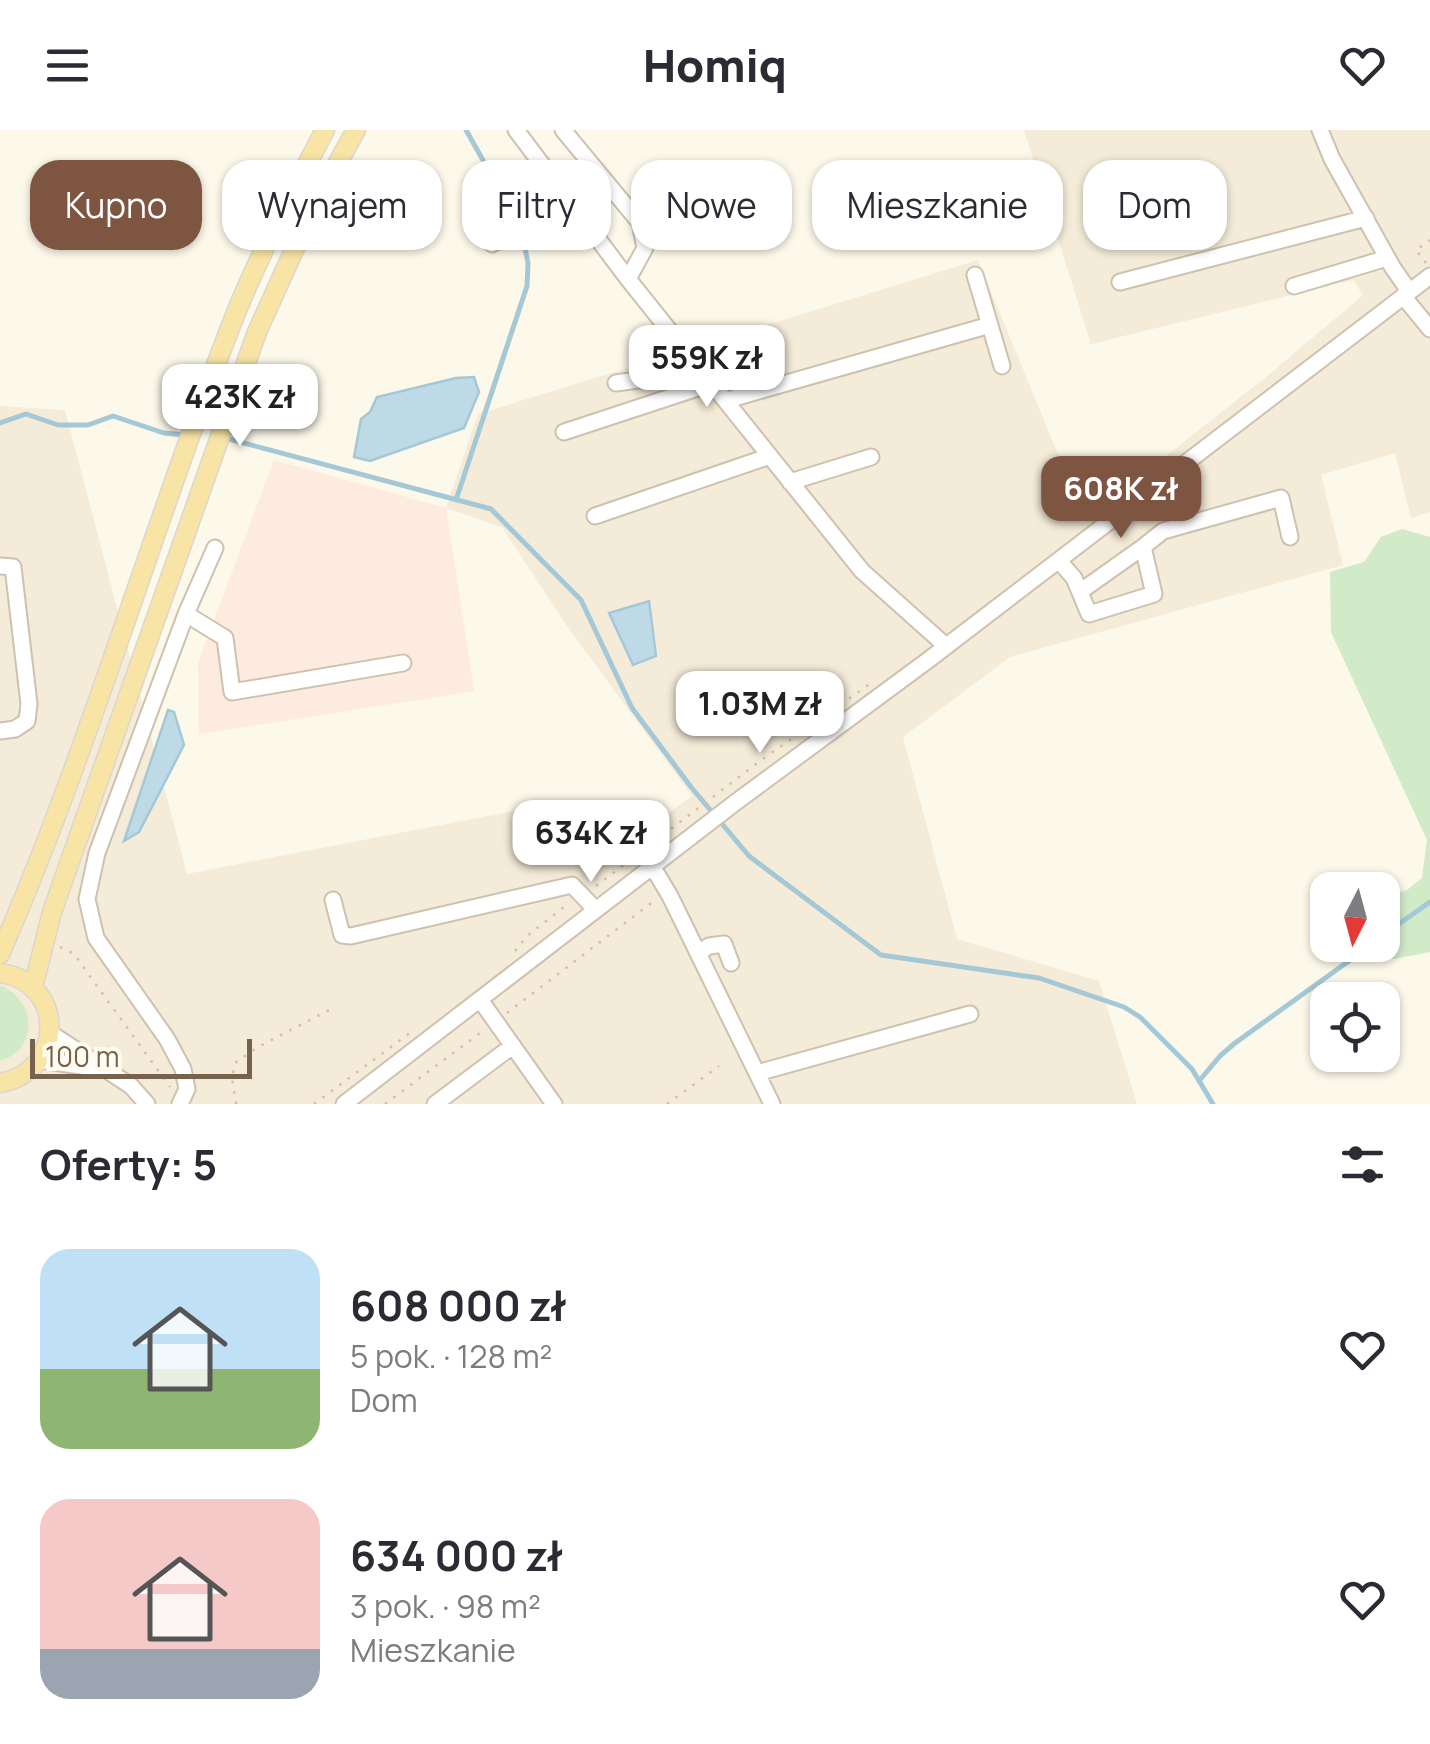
<!DOCTYPE html>
<html lang="pl">
<head>
<meta charset="utf-8">
<style>
	body { margin:0; font-family:Manrope,sans-serif; background:#f7f7f7; color:#2b2b33; height:100vh; display:flex; flex-direction:column; font-size:38px; white-space:nowrap }
	* { box-sizing:border-box; margin:0 }
	p { font-size:32px; color:#7c7c81 }
	.icon { flex:none; width:55px; height:55px; fill:none; stroke:currentColor; stroke-width:2; stroke-linecap:round; stroke-linejoin:round }
	.map { position:relative; height:974px; overflow:hidden }
	.panel { display:flex; flex-direction:column; background:#fff; flex:1 }
	.panel>* { flex:none }
	.top-card { position:absolute; left:30px; top:30px; width:1370px; height:90px; display:flex; gap:20px }
	.needle { width:65px; rotate:186deg }
	.tools { position:absolute; left:1310px; top:742px; display:grid; gap:20px }
	.tools a { display:grid; place-items:center; width:90px; height:90px; border-radius:20px; background:#fff; box-shadow:0 2px 8px #0004; font-size:50px }
	.scale { position:absolute; left:30px; bottom:25px; width:222px; box-sizing:border-box; padding-left:10px; border:5px solid #77624d; border-top:0; font-size:28px; line-height:35px; white-space:nowrap; color:#77624d; -webkit-text-stroke:8px #fffbf0; paint-order:stroke }
	.price { position:absolute; translate:-50% -85px; padding:0 22px; border-radius:20px; background:#fff; color:#222; font-size:32px; line-height:65px; filter:drop-shadow(0 2px 5px #0008) }
	.price::after { content:''; position:absolute; left:50%; top:60px; width:30px; height:22px; margin-left:-15px; background:inherit; clip-path:polygon(0 0,100% 0,50% 100%) }
	.price.active { background:#7d5541; color:#fff }
	ul { padding:0; list-style:none }
	li { display:flex; align-items:center; gap:30px; height:250px; padding:0 40px }
	li span { display:grid; place-items:center; flex:none; width:280px; height:200px; border-radius:30px; color:#555 }
	li>.icon { margin-inline-start:auto }
	span .icon { width:120px; height:120px; fill:#fffc; stroke-width:1 }
	li b { font-size:42px }
	h2 { display:flex; justify-content:space-between; align-items:center; height:120px; padding:0 40px; font-size:42px }
	.pill { padding:0 35px; border-radius:30px; background:#fff; box-shadow:0 2px 8px #0004; font-size:35px; line-height:90px }
	.pill.active { background:#7d5541; color:#fff }
	header { display:flex; justify-content:space-between; align-items:center; height:130px; padding:0 40px; background:#fff; font-size:45px; font-weight:800 }
	.map>svg:first-child { display:block }
	.residential { fill:#f4ebd8 }
	.commercial { fill:#fcebde }
	.green { fill:#d1eac8 }
	.water { fill:#bedae6; stroke:#a5c8d7; stroke-width:2.5 }
	.lines { fill:none; stroke-linecap:round; stroke-linejoin:round }
	.stream { stroke:#a5c8d7; stroke-width:5 }
	.minor-casing { stroke:#cec1af; stroke-width:19 }
	.major-casing { stroke:#dcd6d1; stroke-width:21 }
	.path { stroke:#d6bfa5; stroke-width:2.5; stroke-dasharray:2.5 8; stroke-linecap:butt }
	.minor { stroke:#fff; stroke-width:15 }
	.major { stroke:#f8e5a5; stroke-width:18 }
</style>
</head>
<body>
<header><svg class="icon" aria-label="menu" viewBox="0 0 24 24"><path d="M4 6h16M4 12h16M4 18h16"/></svg>Homiq<svg class="icon" aria-label="heart" viewBox="0 0 24 24"><path d="M12 20l-8-8c-3-5 5-10 8-4 3-6 11-1 8 4z"/></svg></header>
<div class="map">
<svg width="1430" height="974" viewBox="0 0 1430 974">
	<rect width="100%" height="100%" fill="#fcf8ea"/>
	<path class="residential" d="M 1024,0 L 1430,0 L 1430,382 L 1411,388 L 1395,323 L 1321,345 L 1343,435 L 1010,527 L 903,607 L 957,809 L 1099,851 L 1137,974 L 0,974 L 0,276 L 65,280 L 187,744 L 535,677 L 591,740 L 692,666 L 567,496 L 502,397 L 446,378 L 478,284 L 978,130 L 1085,390 L 1271,243 L 1363,165 L 1353,150 L 1091,214 Z"/>
	<path class="commercial" d="M 274,330 L 446,378 L 474,561 L 199,604 L 198,533 Z"/>
	<path class="green" d="M 1402,399 L 1430,407 L 1430,822 L 1394,829 L 1357,820 L 1356,815 L 1382,815 L 1383,768 L 1407,760 L 1422,748 L 1427,710 L 1331,502 L 1330,442 L 1364,432 L 1381,407 Z
		M 0,855 C 36,870 40,919 0,931 Z"/>
	<path class="water" d="M 474,247 L 479,262 L 464,298 L 370,331 L 354,327 L 361,289 L 370,282 L 377,267 L 456,248 Z
		M 649,471 L 656,526 L 633,535 L 609,483 Z
		M 168,580 L 174,582 L 184,615 L 139,702 L 124,711 Z"/>
	<g class="lines">
		<path class="stream" d="M 466,0 L 519,94
			M 0,293 L 26,284 L 58,295 L 88,295 L 113,286 L 164,303 L 185,305
			M 225,308 L 491,379 L 581,470 L 632,578 L 691,657 L 749,726 L 881,825 L 1039,848 L 1124,877 L 1140,887 L 1192,939 L 1213,974
			M 456,370 L 527,156 L 528,133 L 524,113
			M 1382,806 L 1430,772
			M 1199,951 L 1220,926 L 1235,913 L 1371,815"/>
		<g class="minor-casing">
			<path id="minor" d="M 516,0 L 628,149
				M 563,0 L 640,93 L 645,118 L 628,149 L 862,441 L 946,516
				M 1320,0 L 1332,29 L 1393,138 L 1409,161
				M 492,114 L 573,78
				M 975,145 L 1002,236
				M 1120,152 L 1366,88
				M 1294,156 L 1387,128
				M 1403,166 L 1430,199
				M 616,253 L 674,245 L 698,235
				M 727,270 L 990,195
				M 564,302 L 713,253
				M 790,352 L 871,327
				M 595,386 L 770,326
				M 1059,431 L 1074,448 L 1089,484 L 1154,464 L 1143,417 L 1163,401 L 1281,368 L 1290,407
				M 0,436 L 13,437 L 29,574 L 27,591 L 15,599 L 0,601
				M 1081,461 L 1143,417
				M 186,484 L 225,508 L 232,562 L 403,533
				M 652,736 L 670,766 L 772,974
				M 333,770 L 342,805 L 351,806 L 572,755 L 595,779
				M 698,823 L 709,816 L 724,814 L 731,833
				M 481,871 L 554,974
				M 50,903 L 131,956 L 147,974
				M 40,930 L 101,939
				M 757,943 L 970,884
				M 180,974 L 187,959 L 183,939 L 167,909 L 96,808 L 87,769 L 97,723 L 186,484 L 215,418
				M 344,974 L 736,672 L 927,531 L 1430,146
				M 435,974 L 511,917"/>
		</g>
		<g class="major-casing">
			<path id="major" d="M 0,824 C 89,620 150,405 230,198 C 256,130 291,65 325,0
				M 0,843 C 66,852 66,941 0,953
				M 33,858 L 52,782 L 257,202 L 314,76 L 356,0"/>
		</g>
		<path class="path" d="M 1426,133 L 1416,120 L 1430,110
			M 596,756 L 760,631 L 871,553
			M 60,817 L 74,824 L 170,957
			M 515,821 L 527,806 L 568,774
			M 507,883 L 655,770
			M 236,974 L 232,948 L 235,933 L 258,917 L 335,877
			M 314,974 L 410,903
			M 385,974 L 484,900
			M 667,974 L 719,936"/>
		<use href="#minor" class="minor"/>
		<use href="#major" class="major"/>
	</g>
</svg>
<div class="tools">
<a><svg class="needle" viewBox="-14 -14 28 28"><path d="M0-13l5 13h-10z" fill="#e53935"/><path d="M0 13l5-13h-10z" fill="#7c7c81"/></svg></a>
<a><svg class="icon" aria-label="locate" viewBox="0 0 24 24"><circle cx="12" cy="12" r="6"/><path d="M12 2v4M12 18v4M2 12h4M18 12h4"/></svg></a>
</div>
<div class="scale">100 m</div>
<b class="price" style="left:707px;top:280px">559K zł</b>
<b class="price" style="left:240px;top:319px">423K zł</b>
<b class="price active" style="left:1121px;top:411px">608K zł</b>
<b class="price" style="left:760px;top:626px">1.03M zł</b>
<b class="price" style="left:591px;top:755px">634K zł</b>
<div class="top-card">
<a class="pill active">Kupno</a>
<a class="pill">Wynajem</a>
<a class="pill">Filtry</a>
<a class="pill">Nowe</a>
<a class="pill">Mieszkanie</a>
<a class="pill">Dom</a>
</div>
</div>
<section class="panel">
<h2>Oferty: 5<svg class="icon" aria-label="filters" viewBox="0 0 24 24"><path d="M4 7h16M4 17h16"/><circle cx="9" cy="7" r="2"/><circle cx="15" cy="17" r="2"/></svg></h2>
<ul>
<li><span style="background:linear-gradient(#bfe0f5 60%,#8fb573 0)"><svg class="icon" aria-label="home" viewBox="0 0 24 24"><path d="M3 11l9-7 9 7M6 9v11h12V9"/></svg></span><div><b>608 000 zł</b><p>5 pok. · 128 m²</p><p>Dom</p></div><svg class="icon" aria-label="heart" viewBox="0 0 24 24"><path d="M12 20l-8-8c-3-5 5-10 8-4 3-6 11-1 8 4z"/></svg></li>
<li><span style="background:linear-gradient(#f6c9c9 75%,#9aa5b1 0)"><svg class="icon" aria-label="home" viewBox="0 0 24 24"><path d="M3 11l9-7 9 7M6 9v11h12V9"/></svg></span><div><b>634 000 zł</b><p>3 pok. · 98 m²</p><p>Mieszkanie</p></div><svg class="icon" aria-label="heart" viewBox="0 0 24 24"><path d="M12 20l-8-8c-3-5 5-10 8-4 3-6 11-1 8 4z"/></svg></li>
</ul>
</section>
</body>
</html>
